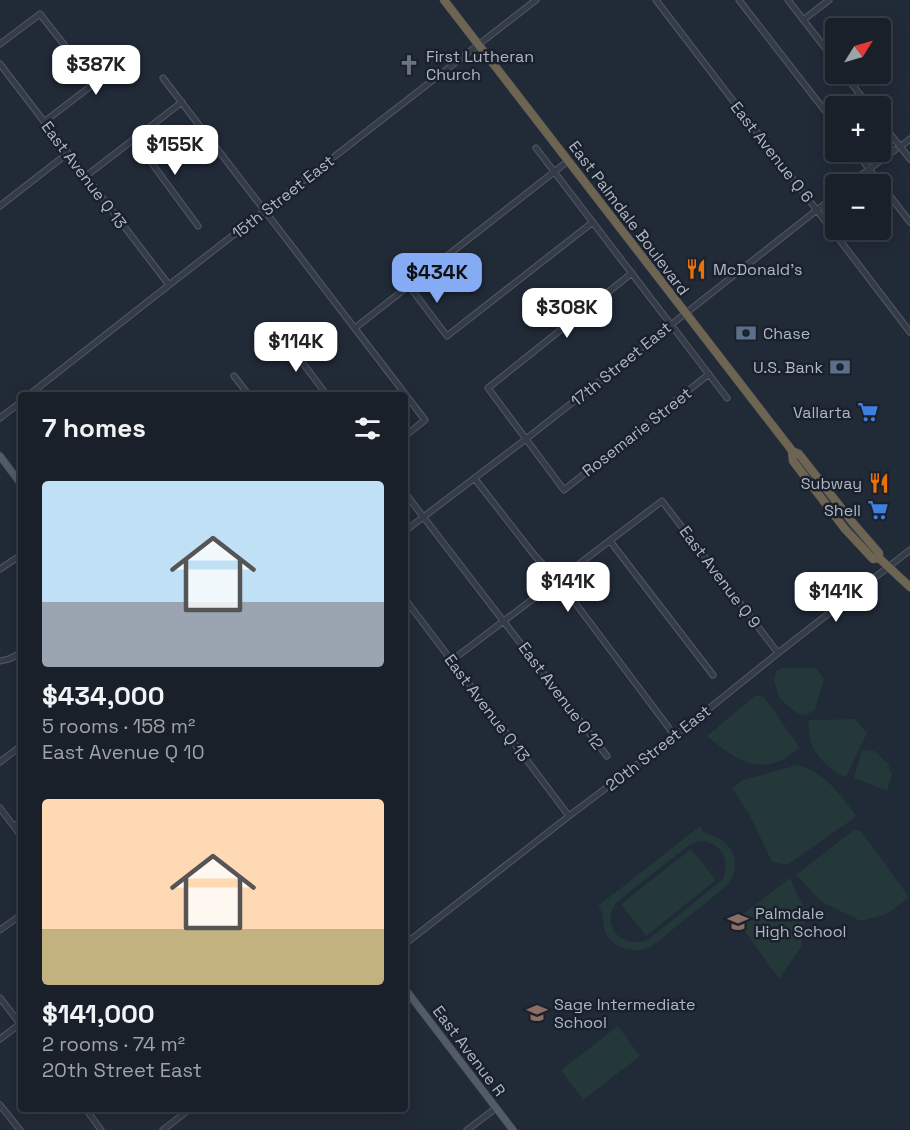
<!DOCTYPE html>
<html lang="en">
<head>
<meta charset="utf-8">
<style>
	body { margin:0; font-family:"Space Grotesk",sans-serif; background:#222831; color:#f1f3f6; height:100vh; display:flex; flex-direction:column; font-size:22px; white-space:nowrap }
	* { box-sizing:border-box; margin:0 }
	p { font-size:20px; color:#9fa3a8 }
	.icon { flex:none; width:33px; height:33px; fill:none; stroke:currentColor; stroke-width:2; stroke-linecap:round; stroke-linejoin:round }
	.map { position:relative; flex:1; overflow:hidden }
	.side { position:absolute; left:18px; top:392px; width:390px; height:720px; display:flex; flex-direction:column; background:#192029; border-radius:6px; box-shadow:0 3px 15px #0003,0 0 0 2px #373e46 }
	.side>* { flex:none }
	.needle { width:39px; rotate:53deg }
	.tools { position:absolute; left:825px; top:18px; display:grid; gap:12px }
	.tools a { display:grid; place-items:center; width:66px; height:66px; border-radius:6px; background:#192029; box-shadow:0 3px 15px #0003,0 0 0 2px #373e46; font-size:30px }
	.price { position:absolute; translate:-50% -51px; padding:0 14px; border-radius:12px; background:#fff; color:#222; font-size:20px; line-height:39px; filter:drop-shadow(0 2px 3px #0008) }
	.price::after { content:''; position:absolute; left:50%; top:36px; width:18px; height:14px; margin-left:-9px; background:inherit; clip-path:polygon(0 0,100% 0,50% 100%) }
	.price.selected { background:#84abf4; color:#111 }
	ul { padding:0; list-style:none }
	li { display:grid; align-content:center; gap:12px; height:318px; padding:0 24px }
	li span { display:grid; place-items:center; height:186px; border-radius:6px; color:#555 }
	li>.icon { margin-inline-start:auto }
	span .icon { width:108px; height:108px; fill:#fffc; stroke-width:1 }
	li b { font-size:26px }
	h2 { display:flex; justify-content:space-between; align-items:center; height:72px; padding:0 24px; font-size:26px }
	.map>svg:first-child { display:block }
	.green { fill:#243739; fill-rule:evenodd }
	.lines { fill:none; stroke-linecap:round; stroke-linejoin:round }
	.minor-casing { stroke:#525966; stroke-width:7 }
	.major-casing { stroke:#3e4551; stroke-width:8 }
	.highway-casing { stroke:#3f4653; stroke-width:9 }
	.minor { stroke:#353c48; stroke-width:5 }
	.major { stroke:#525b68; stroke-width:7 }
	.highway { stroke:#6e6452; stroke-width:8 }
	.labels { text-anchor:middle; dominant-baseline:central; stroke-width:5; stroke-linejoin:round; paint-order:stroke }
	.poi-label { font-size:16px; fill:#afb6c4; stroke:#1a212c; text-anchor:start }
	.street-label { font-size:16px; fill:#afb6c4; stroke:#1a212c }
</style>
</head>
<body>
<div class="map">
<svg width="910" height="1130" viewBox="0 0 910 1130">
	<rect width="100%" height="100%" fill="#212a37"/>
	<path class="green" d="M 782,668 L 816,668 L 824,679 L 815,710 L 806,715 L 798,714 L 780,699 L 774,681 L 776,671 Z
		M 756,695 L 764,697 L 800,748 C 793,752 787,758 780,761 C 751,773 727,753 707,736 Z
		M 855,719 L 867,733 L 846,777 C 832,771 818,760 812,745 C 809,737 809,728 808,720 Z
		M 862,750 L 875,751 L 888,764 L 892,774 L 887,791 L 854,778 Z
		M 798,765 C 827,774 838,793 857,816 L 787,865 L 772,862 L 749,814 L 732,788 L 743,780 Z
		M 700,826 L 704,833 C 731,838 744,861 728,885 L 651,947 C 633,954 610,949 604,928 C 602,919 604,913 598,906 ZM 705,841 C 723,846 730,861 723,879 L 649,939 C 623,950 600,927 616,903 L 689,845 L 693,843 Z
		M 855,829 L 862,832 L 909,897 L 887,914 L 861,921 L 822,902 L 796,875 Z
		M 691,849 L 716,880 L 646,936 L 621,904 Z
		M 790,878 L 806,912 L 801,947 L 779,979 L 739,923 L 739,917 Z
		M 618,1026 L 640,1056 L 583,1100 L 561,1070 Z"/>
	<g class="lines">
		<g class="minor-casing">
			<path id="minor" d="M 656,0 L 910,332
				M 739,0 L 836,125
				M 788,0 L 836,62
				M 803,20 L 829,0
				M 0,44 L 40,14 L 94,83
				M 0,64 L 169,285
				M 844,74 L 869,106
				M 163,78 L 425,420 L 405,436
				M 880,121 L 910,159
				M 44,122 L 134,53
				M 134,139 L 198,226
				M 900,147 L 910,139
				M 536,148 L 727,398
				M 856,152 L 910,222
				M 86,176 L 182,102
				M 849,184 L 895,150
				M 0,206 L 68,153
				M 632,273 L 488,388 L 564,490 L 709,374
				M 409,286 L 447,336 L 593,222
				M 355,328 L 568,161
				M 284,338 L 326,394
				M 234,376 L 248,394
				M 30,394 L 169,285 L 536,0
				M 0,418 L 21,402
				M 475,479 L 535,556 L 558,580 L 675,736
				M 405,493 L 607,756
				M 405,531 L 526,439 L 836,195
				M 610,541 L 713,675
				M 0,569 L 21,555
				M 405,599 L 569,816
				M 0,661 L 9,659 L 21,653
				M 451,661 L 662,501 L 778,653
				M 0,762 L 21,746
				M 0,808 L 21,836
				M 14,826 L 21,821
				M 0,930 L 21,915
				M 405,944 L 569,816 L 675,736 L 778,653 L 910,550
				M 0,998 L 21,1025
				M 0,1039 L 20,1024
				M 0,1105 L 20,1130
				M 85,1108 L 101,1130
				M 163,1130 L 191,1108
				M 467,1130 L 496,1108"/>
		</g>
		<g class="major-casing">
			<path id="major" d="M 0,456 L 21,484
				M 405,989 L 513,1130"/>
		</g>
		<g class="highway-casing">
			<path id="highway" d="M 444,0 L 790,448 L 792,451 L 793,461 L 829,508 L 845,529 L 873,559 L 879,558
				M 792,451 L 799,454 L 853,523 L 879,553 L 879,558 L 910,587"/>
		</g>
		<use href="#minor" class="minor"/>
		<use href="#major" class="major"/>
		<use href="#highway" class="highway"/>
	</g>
	<defs>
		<g id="church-bare" transform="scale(1.62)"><path d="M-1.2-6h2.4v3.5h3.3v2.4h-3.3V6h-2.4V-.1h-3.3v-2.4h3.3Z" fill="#6b7280" stroke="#1a212c" stroke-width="2.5" paint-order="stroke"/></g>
		<g id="restaurant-bare" transform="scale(1.62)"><path d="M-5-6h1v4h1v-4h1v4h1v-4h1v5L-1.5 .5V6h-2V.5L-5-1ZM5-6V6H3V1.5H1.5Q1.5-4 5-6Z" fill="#e8710a" stroke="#1a212c" stroke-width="2.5" paint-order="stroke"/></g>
		<g id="bank-bare" transform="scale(1.62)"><path d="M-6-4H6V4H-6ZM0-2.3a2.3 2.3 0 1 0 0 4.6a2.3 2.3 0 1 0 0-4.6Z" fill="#5c6f8a" stroke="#1a212c" stroke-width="2.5" paint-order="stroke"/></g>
		<g id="supermarket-bare" transform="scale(1.62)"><path d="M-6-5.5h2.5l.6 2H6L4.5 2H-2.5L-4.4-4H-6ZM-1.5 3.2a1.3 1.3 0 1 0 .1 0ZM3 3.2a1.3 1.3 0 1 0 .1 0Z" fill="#3f7fe0" stroke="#1a212c" stroke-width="2.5" paint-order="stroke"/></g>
		<g id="school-bare" transform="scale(1.62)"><path d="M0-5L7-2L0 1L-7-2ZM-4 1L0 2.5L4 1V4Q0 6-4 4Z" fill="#8d6e63" stroke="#1a212c" stroke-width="2.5" paint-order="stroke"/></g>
	</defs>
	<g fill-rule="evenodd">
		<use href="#church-bare" x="409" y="65"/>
		<use href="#restaurant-bare" x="696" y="269"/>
		<use href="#bank-bare" x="746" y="333"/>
		<use href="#bank-bare" x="840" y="367"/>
		<use href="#supermarket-bare" x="868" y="412"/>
		<use href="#restaurant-bare" x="879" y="483"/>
		<use href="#supermarket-bare" x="878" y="510"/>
		<use href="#school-bare" x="738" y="922"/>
		<use href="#school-bare" x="537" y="1013"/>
	</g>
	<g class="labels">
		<g class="poi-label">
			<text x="426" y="56">First Lutheran<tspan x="426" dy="18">Church</tspan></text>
			<text x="713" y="269">McDonald's</text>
			<text x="763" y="333">Chase</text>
			<text x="823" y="367" text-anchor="end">U.S. Bank</text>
			<text x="851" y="412" text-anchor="end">Vallarta</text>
			<text x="862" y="483" text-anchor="end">Subway</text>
			<text x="861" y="510" text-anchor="end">Shell</text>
			<text x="755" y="913">Palmdale<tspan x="755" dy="18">High School</tspan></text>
			<text x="554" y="1004">Sage Intermediate<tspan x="554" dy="18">School</tspan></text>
		</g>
		<g class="street-label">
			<text transform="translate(772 152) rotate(52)">East Avenue Q 6</text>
			<text transform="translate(84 175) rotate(53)">East Avenue Q 13</text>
			<text transform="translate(283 197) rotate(-38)">15th Street East</text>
			<text transform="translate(629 218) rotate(53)">East Palmdale Boulevard</text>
			<text transform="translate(621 364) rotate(-39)">17th Street East</text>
			<text transform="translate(637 432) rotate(-38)">Rosemarie Street</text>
			<text transform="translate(720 577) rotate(53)">East Avenue Q 9</text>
			<text transform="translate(561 696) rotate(53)">East Avenue Q 12</text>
			<text transform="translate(487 708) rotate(53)">East Avenue Q 13</text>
			<text transform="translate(658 748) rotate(-38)">20th Street East</text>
			<text transform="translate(469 1051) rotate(53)">East Avenue R</text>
		</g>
	</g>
</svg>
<div class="tools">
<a><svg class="needle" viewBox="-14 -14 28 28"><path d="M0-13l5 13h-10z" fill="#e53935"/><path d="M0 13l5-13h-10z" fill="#9fa3a8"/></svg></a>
<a>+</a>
<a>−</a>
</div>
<b class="price" style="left:96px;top:96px">$387K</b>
<b class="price" style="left:175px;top:176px">$155K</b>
<b class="price selected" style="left:437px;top:304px">$434K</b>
<b class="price" style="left:567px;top:339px">$308K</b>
<b class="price" style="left:296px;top:373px">$114K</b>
<b class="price" style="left:568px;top:613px">$141K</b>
<b class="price" style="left:836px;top:623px">$141K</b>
<section class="side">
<h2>7 homes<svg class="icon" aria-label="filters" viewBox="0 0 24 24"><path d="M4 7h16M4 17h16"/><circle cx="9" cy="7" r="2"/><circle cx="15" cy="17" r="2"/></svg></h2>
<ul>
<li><span style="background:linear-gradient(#bfe0f5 65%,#9aa5b1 0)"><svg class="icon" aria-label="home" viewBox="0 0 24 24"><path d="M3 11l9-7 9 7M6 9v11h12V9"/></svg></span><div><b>$434,000</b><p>5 rooms · 158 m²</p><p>East Avenue Q 10</p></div></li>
<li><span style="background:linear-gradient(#ffd9b3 70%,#c2b280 0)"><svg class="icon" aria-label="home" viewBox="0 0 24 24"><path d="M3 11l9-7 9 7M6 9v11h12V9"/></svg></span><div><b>$141,000</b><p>2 rooms · 74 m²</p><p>20th Street East</p></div></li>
</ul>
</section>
</div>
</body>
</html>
